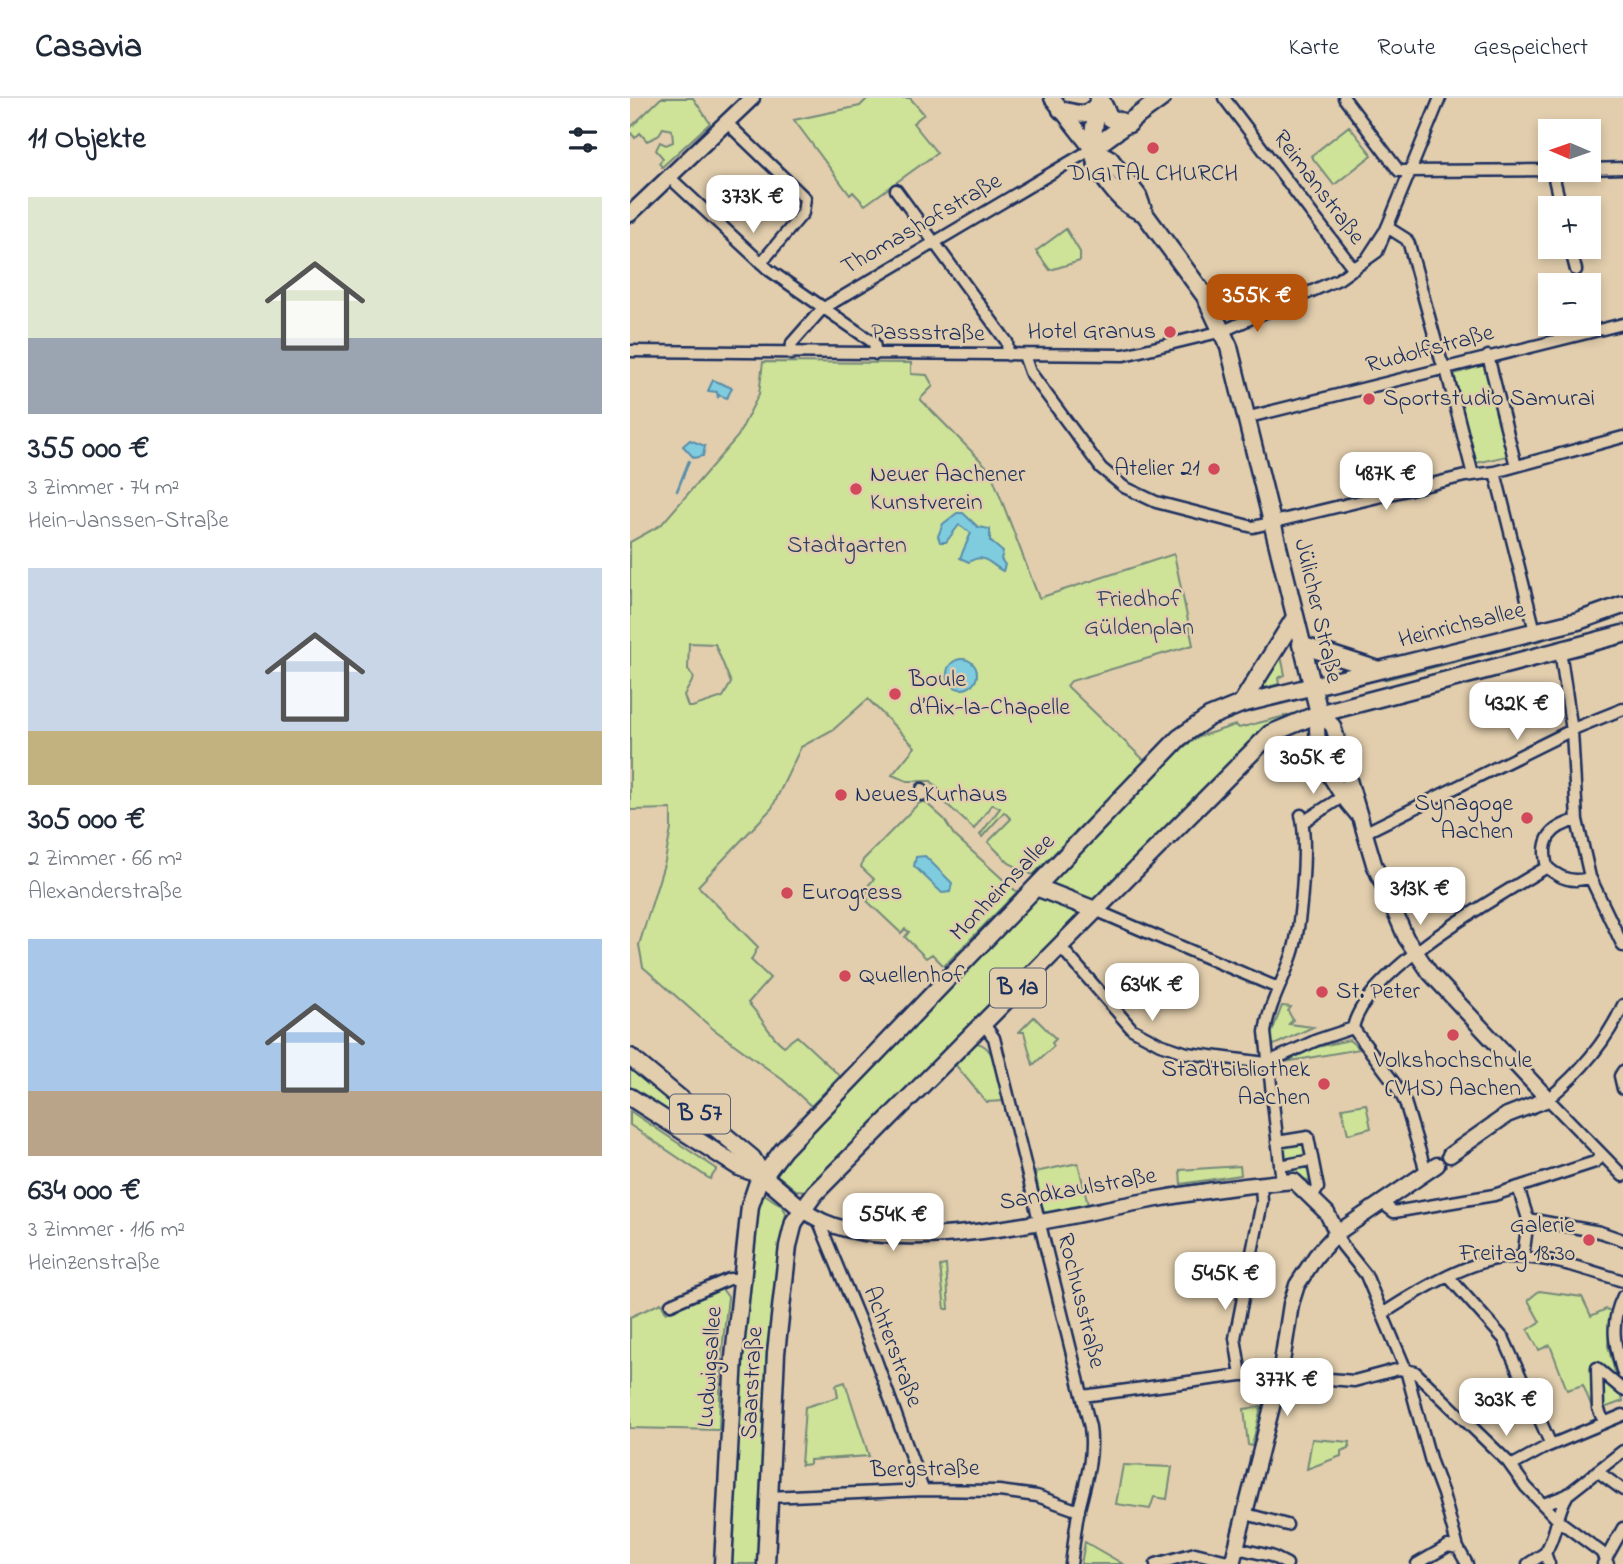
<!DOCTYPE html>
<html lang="de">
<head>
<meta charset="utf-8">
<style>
	body { margin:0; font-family:"Indie Flower",sans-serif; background:#f6f6f7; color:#1f2937; height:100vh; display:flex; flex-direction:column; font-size:26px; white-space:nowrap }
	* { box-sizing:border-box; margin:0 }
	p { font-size:23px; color:#747a83 }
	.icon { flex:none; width:38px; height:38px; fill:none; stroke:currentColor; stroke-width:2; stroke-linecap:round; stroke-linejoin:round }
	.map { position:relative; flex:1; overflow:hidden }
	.sheet { display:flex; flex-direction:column; background:#fff; width:630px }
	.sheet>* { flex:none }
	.needle { width:46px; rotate:272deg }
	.buttons { position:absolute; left:908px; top:21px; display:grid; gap:14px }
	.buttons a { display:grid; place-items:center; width:63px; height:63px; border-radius:0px; background:#fff; box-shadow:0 4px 10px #0003; font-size:35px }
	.price { position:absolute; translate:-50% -60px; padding:0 16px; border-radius:14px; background:#fff; color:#222; font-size:23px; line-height:46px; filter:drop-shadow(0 2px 4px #0008) }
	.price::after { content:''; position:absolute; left:50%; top:42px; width:21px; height:16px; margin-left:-10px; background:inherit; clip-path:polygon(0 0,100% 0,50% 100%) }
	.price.active { background:#b45309; color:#fff }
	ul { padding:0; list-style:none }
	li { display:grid; align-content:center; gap:14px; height:371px; padding:0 28px }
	li span { display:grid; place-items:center; height:217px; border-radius:0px; color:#555 }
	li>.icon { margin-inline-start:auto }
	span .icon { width:126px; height:126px; fill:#fffc; stroke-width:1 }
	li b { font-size:30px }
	h2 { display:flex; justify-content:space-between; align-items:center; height:84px; padding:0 28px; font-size:30px }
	header { display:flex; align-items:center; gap:42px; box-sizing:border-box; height:98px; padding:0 35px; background:#fff; border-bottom:2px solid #e0e1e3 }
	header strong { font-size:33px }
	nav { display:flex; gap:38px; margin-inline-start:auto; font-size:24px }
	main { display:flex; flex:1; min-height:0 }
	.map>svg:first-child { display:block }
	.green { fill:#cee397; stroke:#74897a; stroke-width:2; fill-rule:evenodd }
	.water { fill:#80ccdf; stroke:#588dab; stroke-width:2 }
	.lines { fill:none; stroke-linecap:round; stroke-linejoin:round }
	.stream { stroke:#588dab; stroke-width:2.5 }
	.street-casing { stroke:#1b2f5e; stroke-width:15 }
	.secondary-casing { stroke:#1b2f5e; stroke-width:19 }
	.primary-casing { stroke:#1b2f5e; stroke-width:21 }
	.street { stroke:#e2cead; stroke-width:10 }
	.secondary { stroke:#e2cead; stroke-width:14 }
	.primary { stroke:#e2cead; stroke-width:16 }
	.poi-dot { fill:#d1495b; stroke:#e2cead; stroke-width:2.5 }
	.labels { text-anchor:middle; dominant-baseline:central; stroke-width:5; stroke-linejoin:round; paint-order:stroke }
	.shield { fill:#e2cead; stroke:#575f76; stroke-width:2 }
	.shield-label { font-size:23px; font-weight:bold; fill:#1b2f5e }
	.poi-label { font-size:24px; fill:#1b2f5e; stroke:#e2cead; text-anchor:start }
	.street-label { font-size:24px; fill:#1b2f5e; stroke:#e2cead }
	.park-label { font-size:24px; fill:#2d4164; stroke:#e2cead }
</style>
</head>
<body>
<header>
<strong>Casavia</strong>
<nav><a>Karte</a><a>Route</a><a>Gespeichert</a></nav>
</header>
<main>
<section class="sheet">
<h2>11 Objekte<svg class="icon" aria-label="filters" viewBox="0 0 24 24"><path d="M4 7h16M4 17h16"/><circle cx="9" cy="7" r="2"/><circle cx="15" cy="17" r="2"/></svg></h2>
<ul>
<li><span style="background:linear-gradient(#dfe7d0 65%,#9aa5b1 0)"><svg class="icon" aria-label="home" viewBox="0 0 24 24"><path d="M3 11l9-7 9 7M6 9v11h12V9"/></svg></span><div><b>355 000 €</b><p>3 Zimmer · 74 m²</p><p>Hein-Janssen-Straße</p></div></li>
<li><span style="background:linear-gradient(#c9d6e8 75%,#c2b280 0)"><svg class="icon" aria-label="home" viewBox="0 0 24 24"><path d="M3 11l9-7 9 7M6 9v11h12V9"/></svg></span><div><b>305 000 €</b><p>2 Zimmer · 66 m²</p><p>Alexanderstraße</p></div></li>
<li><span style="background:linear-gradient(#a9c7e8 70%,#b9a48a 0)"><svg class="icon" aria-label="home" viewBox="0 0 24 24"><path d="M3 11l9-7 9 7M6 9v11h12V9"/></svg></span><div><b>634 000 €</b><p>3 Zimmer · 116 m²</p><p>Heinzenstraße</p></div></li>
</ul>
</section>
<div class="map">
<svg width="993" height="1466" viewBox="0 0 993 1466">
	<rect width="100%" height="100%" fill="#e2cead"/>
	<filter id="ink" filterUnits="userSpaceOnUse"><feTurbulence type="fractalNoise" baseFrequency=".0143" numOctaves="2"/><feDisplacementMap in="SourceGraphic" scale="14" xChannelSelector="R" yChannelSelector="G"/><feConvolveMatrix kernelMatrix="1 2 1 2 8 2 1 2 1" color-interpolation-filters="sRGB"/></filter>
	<g filter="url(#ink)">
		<path class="green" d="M 31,0 L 63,0 L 80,25 L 32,69 L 29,65 L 33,60 L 26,52 L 30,44 L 36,47 L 43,44 L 42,32 L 33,30 L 28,38 L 17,43 L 10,35 L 5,40 L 0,34 L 0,30 Z
			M 238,0 L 280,0 L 294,16 L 283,25 L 307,55 L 235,107 L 223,94 L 220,97 L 164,22 L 230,8 Z
			M 719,28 L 742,57 L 704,87 L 681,58 Z
			M 436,131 L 450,154 L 450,163 L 420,172 L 406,153 Z
			M 133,264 L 281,265 L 281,276 L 297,277 L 303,288 L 290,301 L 360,372 L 409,500 L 544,456 L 563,547 L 441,583 L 437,588 L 515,663 L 403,777 L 379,765 L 358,744 L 381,721 L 374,714 L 352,739 L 350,737 L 370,710 L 362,706 L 344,731 L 309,699 L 312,695 L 301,683 L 277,683 L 262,677 L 285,649 L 238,601 L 204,631 L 171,649 L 142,710 L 68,788 L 128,849 L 121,862 L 140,880 L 118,905 C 132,918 138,937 154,948 L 167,938 L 210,978 L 181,1008 L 153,982 L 82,930 L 13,869 L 9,847 L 35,763 L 41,731 L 41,711 L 0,712 L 0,444 L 31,427 L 108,338 L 129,296 ZM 59,545 L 85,546 L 101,585 L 93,599 L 62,609 L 58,609 L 54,597 L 64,580 L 58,571 Z
			M 854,267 L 877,358 L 846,365 L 824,276 Z
			M 912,537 L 913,542 L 753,582 L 752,579 Z
			M 914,547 L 915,552 L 714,603 L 713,600 Z
			M 650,553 L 655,577 L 648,580 L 649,586 L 623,593 Z
			M 663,616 L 636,629 L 601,664 L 596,674 L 179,1093 L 166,1092 L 146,1076 L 145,1069 L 552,650 L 571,638 L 606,627 L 609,630 Z
			M 294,703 L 314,721 L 324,737 L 387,794 L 314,868 L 302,856 L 296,860 L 275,839 L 279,834 L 275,831 L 271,835 L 237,803 L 241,798 L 235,791 L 244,781 L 231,769 L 233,762 L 287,707 Z
			M 652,908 L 661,909 L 658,913 L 663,922 L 659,926 L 683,929 L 642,948 L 639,942 Z
			M 404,919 L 426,941 L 422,945 L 424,948 L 403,967 L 394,934 L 389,934 Z
			M 719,942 L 730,951 L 655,964 L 683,950 Z
			M 345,945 C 368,946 368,985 373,1003 L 356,1004 L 324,965 Z
			M 0,966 L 118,1067 L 0,991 Z
			M 736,1006 L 741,1030 L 718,1036 L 712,1010 Z
			M 0,1013 L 87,1071 L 80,1081 L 0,1027 Z
			M 675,1043 L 683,1083 L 680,1084 L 666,1076 L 657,1075 L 651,1047 Z
			M 448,1065 L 458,1107 L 414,1117 L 405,1074 Z
			M 610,1068 L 611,1077 L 551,1086 L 550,1072 Z
			M 133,1095 L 153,1109 L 156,1115 L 142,1206 L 132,1466 L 97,1466 L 123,1111 Z
			M 316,1167 L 319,1211 L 315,1211 L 310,1168 Z
			M 92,1191 L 98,1199 L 91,1261 L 89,1332 L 0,1330 L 0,1219 L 31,1205 L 36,1215 Z
			M 909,1193 L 952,1199 L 961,1218 L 976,1211 L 981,1213 L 978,1248 L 993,1303 L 971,1311 L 974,1319 L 967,1322 L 953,1287 L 937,1292 L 920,1247 L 909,1252 L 898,1232 L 910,1224 L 898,1202 Z
			M 215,1284 L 239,1358 L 180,1362 L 180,1366 L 171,1367 L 175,1309 L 208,1299 L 206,1287 Z
			M 631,1309 L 622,1348 L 618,1347 L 614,1311 Z
			M 682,1341 L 720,1344 L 719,1350 L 711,1353 L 711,1358 L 677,1371 Z
			M 493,1367 L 542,1369 L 537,1401 L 524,1399 L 520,1411 L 486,1406 Z
			M 455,1444 L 493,1466 L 451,1466 Z"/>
		<path class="water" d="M 83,282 L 102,290 L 97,300 L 89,297 L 88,300 L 87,294 L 78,293 Z
			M 60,342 L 75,348 L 73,358 L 64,360 L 53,348 Z
			M 327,415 L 333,415 L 348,429 L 360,431 L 360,443 L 373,454 L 371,461 L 375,467 L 373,473 C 360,467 355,454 339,464 L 330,460 L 341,435 L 329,427 L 316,444 L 310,444 L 308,438 L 313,426 Z
			M317 576a15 15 0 1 1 30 0a15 15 0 1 1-30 0Z
			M 295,758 L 322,785 L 320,794 L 312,795 L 284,768 L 286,759 Z
			M 852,1305 L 861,1313 L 849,1326 L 840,1318 Z"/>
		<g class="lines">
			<path class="stream" d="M 47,393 L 59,363"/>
			<g class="street-casing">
				<path id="street" d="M 594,0 L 724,171
					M 714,0 L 769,73 L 937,72
					M 96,24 L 175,100 L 173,115 L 131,165
					M 959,71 L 993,70
					M 922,72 L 931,110
					M 38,78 L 139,172 L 244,245 L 246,256
					M 266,92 L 377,244 L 378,257
					M 757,129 L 776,141 L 779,146 L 811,262 L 816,271 L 843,377
					M 940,149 L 946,172
					M 738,159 L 755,133
					M 0,253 L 494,257 L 593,233 L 709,181 L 747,154 L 810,0
					M 161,256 L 162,245 L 192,211 L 462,51
					M 394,257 L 400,274 L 471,370 L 494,389 L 526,404 L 623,429 L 835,378 L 865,374 L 993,339
					M 858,258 L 886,368
					M 619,319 L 993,226
					M 865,374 L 905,533
					M 930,552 L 942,633 L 947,722 L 960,779 L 993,848
					M 292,691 L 292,697
					M 947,722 C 921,729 910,741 917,769 C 929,780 944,786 960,779
					M 673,724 L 712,699
					M 734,735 L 948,629 L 993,611
					M 465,812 L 648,890
					M 429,847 L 502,931 L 530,946 L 557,955 L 636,965 L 687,942 L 723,930
					M 993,907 C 977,943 948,976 918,1001 L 993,1078
					M 353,925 L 364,940 L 460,1329 C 464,1359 456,1382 449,1411 C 445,1429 444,1448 441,1466
					M 723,930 C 734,873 867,799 917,769
					M 723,930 L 765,986 L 775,1004 L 796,1074
					M 993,973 L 990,978 L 993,991
					M 647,1044 L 678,1039 L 688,1090 L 683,1098
					M 650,1068 L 682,1062
					M 652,1084 L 635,934 C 639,906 653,884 662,857 C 671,831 678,743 671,717
					M 888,1089 L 898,1121 L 893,1160
					M 752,1105 L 764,1114 L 864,1097 L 965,1064 L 971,1058
					M 898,1121 L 970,1134 L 993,1142
					M 189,1124 L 246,1262 L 293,1392
					M 707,1135 L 712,1147 L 736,1177 L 776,1272 L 801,1364 L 813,1396 L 828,1450 L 837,1466
					M 818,1178 L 874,1241 L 921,1347
					M 993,1198 C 979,1226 985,1248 993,1276
					M 41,1206 L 99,1181 L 110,1181
					M 754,1215 C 786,1194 843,1160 882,1159 C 919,1158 958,1172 993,1183
					M 967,1270 L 968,1310 L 974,1324
					M 967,1270 L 993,1292
					M 611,1277 L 605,1240 L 632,1104 L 631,1087
					M 453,1298 L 611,1277 L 650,1277 L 724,1283 L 769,1271 L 785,1274 L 878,1364 L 896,1389 L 929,1423 L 971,1454 L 978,1466
					M 881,1368 L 916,1349 L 993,1317
					M 967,1373 L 993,1392
					M 139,1399 L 293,1392 L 369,1393 L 407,1398 L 449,1413
					M 914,1406 L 937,1397 L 993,1353
					M 616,1416 L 657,1427
					M 607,1450 L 641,1458 L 657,1466
					M 526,1466 L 565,1455 L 602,1464
					M 787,1466 L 818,1448 L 828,1450
					M 898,1466 L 915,1455
					M 919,1466 L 915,1455 C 927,1436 926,1416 937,1398
					M 973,1466 L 993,1430"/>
			</g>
			<g class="secondary-casing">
				<path id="secondary" d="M 422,0 L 462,51
					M 0,116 L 122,0
					M 689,615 L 703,628 L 744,766 L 776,840 L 800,875 L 918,1001
					M 689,615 C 680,653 704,689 728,717
					M 820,1057 L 877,1017 L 918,1001
					M 172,1111 C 247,1169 428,1119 516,1103 C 564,1094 615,1087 664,1083 L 697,1115 L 707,1135
					M 602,1466 L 650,1277 L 661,1206 L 667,1187 L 686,1158 L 707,1135 L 807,1067"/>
			</g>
			<g class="primary-casing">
				<path id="primary" d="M 469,0 C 463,36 455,58 480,88 C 491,102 498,109 514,115
					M 470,0 L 480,20 L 499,26
					M 431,12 C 447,16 457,20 468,6
					M 462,51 L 480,61 L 508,98 L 514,115 L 575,198 L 599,249 L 689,615
					M 462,51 L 532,0
					M 671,547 L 749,572
					M 611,606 L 664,521
					M 406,789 L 465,812
					M 0,959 L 122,1060 L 133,1078
					M 0,999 L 109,1069 L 133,1078 L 172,1111
					M 93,1466 L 104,1259 L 120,1108 L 127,1087 L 153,1052 L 549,640 L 579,619 L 611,606 L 948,523 L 993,507
					M 136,1466 L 146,1255 L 158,1148 L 164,1124 L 185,1095 L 640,636 L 688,616 L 993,536"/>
			</g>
			<use href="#street" class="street"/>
			<use href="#secondary" class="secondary"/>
			<use href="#primary" class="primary"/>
		</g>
	</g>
	<g class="poi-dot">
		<circle cx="523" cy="50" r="7"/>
		<circle cx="540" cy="234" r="7"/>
		<circle cx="739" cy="301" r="7"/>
		<circle cx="584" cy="371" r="7"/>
		<circle cx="226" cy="391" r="7"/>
		<circle cx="265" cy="596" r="7"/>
		<circle cx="211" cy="697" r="7"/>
		<circle cx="897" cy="720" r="7"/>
		<circle cx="157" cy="795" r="7"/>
		<circle cx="215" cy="878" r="7"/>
		<circle cx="692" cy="894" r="7"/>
		<circle cx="823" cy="937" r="7"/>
		<circle cx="694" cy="986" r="7"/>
		<circle cx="959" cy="1142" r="7"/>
	</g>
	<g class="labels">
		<g class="shield">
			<rect x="360" y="870.5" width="56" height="39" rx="5"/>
			<rect x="40" y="996.5" width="60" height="39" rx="5"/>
		</g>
		<g class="shield-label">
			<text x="388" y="890">B 1a</text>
			<text x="70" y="1016">B 57</text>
		</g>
		<g class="poi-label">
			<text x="523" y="76" text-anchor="middle">DIGITAL CHURCH</text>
			<text x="526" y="234" text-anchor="end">Hotel Granus</text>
			<text x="753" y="301">Sportstudio Samurai</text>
			<text x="570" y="371" text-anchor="end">Atelier 21</text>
			<text x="240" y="377">Neuer Aachener<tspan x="240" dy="28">Kunstverein</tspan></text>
			<text x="279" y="582">Boule<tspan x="279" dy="28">d’Aix-la-Chapelle</tspan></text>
			<text x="225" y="697">Neues Kurhaus</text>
			<text x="883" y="706" text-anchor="end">Synagoge<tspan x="883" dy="28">Aachen</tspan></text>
			<text x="171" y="795">Eurogress</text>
			<text x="229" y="878">Quellenhof</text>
			<text x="706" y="894">St. Peter</text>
			<text x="823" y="963" text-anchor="middle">Volkshochschule<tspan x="823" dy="28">(VHS) Aachen</tspan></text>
			<text x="680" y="972" text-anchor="end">Stadtbibliothek<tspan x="680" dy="28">Aachen</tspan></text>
			<text x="945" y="1128" text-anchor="end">Galerie<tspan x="945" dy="28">Freitag 18.30</tspan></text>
		</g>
		<g class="street-label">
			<text transform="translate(688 90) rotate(53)">Reimanstraße</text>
			<text transform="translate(292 127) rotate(-30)">Thomashofstraße</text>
			<text transform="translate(298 236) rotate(1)">Passstraße</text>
			<text transform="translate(800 252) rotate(-15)">Rudolfstraße</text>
			<text transform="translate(687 513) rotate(77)">Jülicher Straße</text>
			<text transform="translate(832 528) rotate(-14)">Heinrichsallee</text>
			<text transform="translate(373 790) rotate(-46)">Monheimsallee</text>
			<text transform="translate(448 1092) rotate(-10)">Sandkaulstraße</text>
			<text transform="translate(450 1203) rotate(76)">Rochusstraße</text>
			<text transform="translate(262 1249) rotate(69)">Achterstraße</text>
			<text transform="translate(81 1269) rotate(-86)">Ludwigsallee</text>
			<text transform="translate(123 1285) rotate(-87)">Saarstraße</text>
			<text transform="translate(295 1372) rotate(-1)">Bergstraße</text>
		</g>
		<g class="park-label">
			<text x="217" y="448">Stadtgarten</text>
			<text x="509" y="502">Friedhof<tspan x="509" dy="28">Güldenplan</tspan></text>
		</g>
	</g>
</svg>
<div class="buttons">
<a><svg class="needle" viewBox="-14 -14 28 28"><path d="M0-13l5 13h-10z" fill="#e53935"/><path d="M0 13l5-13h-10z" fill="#747a83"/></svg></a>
<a>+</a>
<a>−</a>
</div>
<b class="price" style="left:123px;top:137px">373K €</b>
<b class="price active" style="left:627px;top:236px">355K €</b>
<b class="price" style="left:756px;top:414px">487K €</b>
<b class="price" style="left:887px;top:644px">432K €</b>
<b class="price" style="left:683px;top:698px">305K €</b>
<b class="price" style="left:790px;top:829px">313K €</b>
<b class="price" style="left:522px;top:925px">634K €</b>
<b class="price" style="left:263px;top:1155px">554K €</b>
<b class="price" style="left:595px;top:1214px">545K €</b>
<b class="price" style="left:657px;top:1320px">377K €</b>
<b class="price" style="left:876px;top:1340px">303K €</b>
</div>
</main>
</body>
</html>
